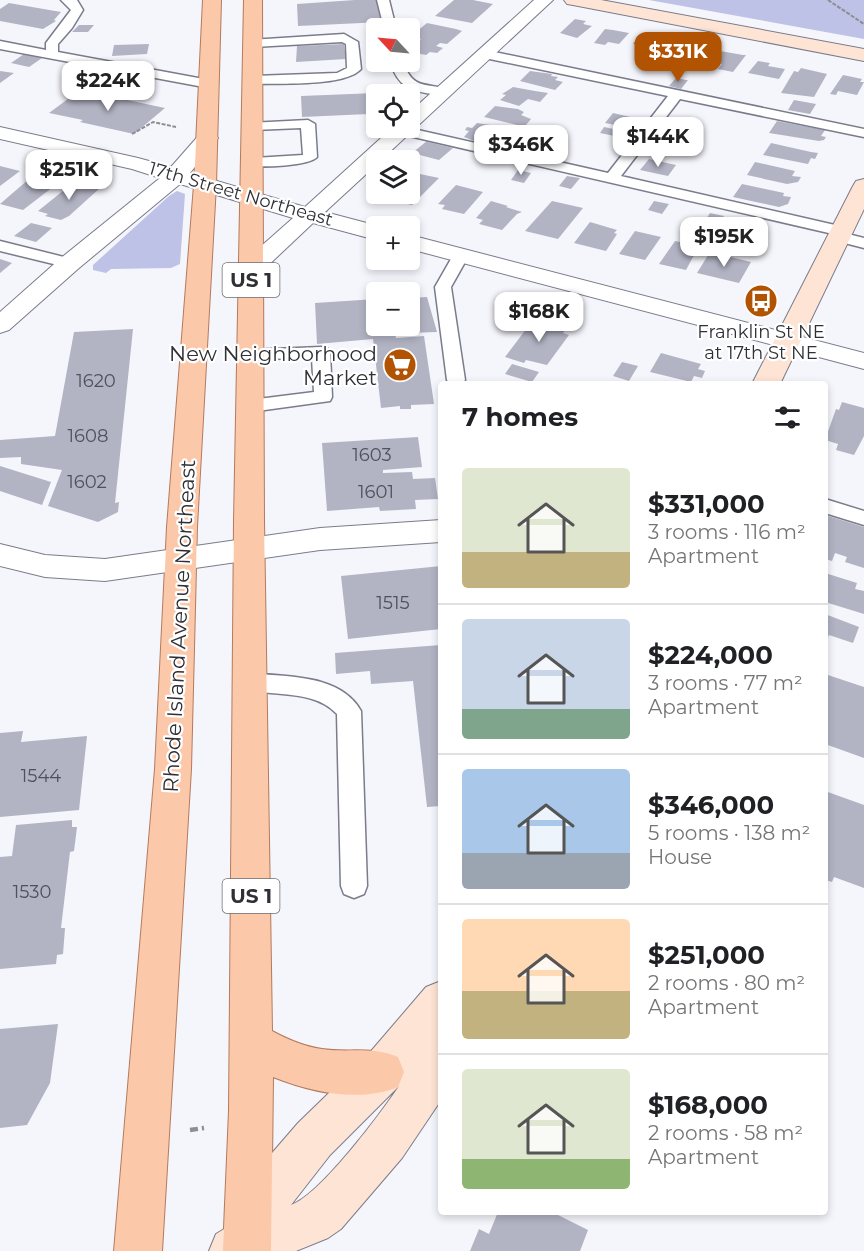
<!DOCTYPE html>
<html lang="en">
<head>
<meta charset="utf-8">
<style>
	body { margin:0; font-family:Montserrat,sans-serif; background:#f6f6f6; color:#202124; height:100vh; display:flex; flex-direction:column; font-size:22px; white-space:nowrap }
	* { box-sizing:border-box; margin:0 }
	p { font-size:20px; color:#757577 }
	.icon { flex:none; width:33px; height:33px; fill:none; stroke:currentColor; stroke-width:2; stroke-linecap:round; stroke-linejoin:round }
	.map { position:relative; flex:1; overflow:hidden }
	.sheet { position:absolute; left:438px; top:381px; width:390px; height:834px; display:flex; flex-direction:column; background:#fff; border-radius:6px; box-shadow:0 3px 9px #0003 }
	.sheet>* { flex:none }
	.needle { width:39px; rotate:296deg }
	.tools { position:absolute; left:366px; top:18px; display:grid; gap:12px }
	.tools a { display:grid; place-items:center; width:54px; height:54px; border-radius:6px; background:#fff; box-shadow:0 3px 9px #0003; font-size:30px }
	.price { position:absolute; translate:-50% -51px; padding:0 14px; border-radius:12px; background:#fff; color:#222; font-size:20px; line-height:39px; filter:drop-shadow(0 2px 3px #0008) }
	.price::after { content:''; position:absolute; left:50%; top:36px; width:18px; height:14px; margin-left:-9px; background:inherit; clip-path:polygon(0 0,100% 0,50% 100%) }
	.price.current { background:#b15300; color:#fff }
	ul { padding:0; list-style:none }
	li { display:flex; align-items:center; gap:18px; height:150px; padding:0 24px }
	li+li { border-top:2px solid #e0e0e0 }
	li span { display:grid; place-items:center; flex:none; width:168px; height:120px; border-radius:6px; color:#555 }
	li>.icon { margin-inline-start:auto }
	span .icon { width:72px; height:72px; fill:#fffc; stroke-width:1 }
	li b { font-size:26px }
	h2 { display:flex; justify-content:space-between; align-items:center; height:72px; padding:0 24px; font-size:26px }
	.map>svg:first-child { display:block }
	.green { fill:#bec2e6 }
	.building { fill:#b2b4c4 }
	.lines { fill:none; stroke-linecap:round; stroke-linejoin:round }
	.lane-casing { stroke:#7a7c8b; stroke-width:3 }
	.street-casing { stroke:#7a7c8b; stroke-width:2 }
	.secondary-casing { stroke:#7a7c8b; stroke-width:2 }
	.primary-casing { stroke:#b37b5c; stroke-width:2 }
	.path-far1 { stroke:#8d8d94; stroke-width:2; stroke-dasharray:4 1.5; stroke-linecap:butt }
	.path { stroke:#8d8d94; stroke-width:4.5; stroke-dasharray:8 4; stroke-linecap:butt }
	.lane { fill:#fff; fill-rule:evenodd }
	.street { fill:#fff; fill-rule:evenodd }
	.secondary { fill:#fee4d4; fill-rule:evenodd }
	.primary { fill:#fcc8aa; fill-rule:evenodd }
	.labels { text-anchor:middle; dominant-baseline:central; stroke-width:4.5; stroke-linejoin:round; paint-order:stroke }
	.far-street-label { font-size:18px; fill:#2f3036; stroke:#fff }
	.far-poi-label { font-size:18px; fill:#2f3036; stroke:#fff }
	.number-label { font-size:18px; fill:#50515a }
	.shield { fill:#fff; stroke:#6d6e72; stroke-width:1.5 }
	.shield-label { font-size:20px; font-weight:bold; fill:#2f3036 }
	.poi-label { font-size:21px; fill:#2f3036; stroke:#fff; text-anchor:end }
	.street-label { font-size:21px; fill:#2f3036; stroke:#fff }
</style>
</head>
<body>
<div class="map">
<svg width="864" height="1251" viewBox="0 0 864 1251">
	<rect width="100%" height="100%" fill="#f5f5fc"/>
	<path class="green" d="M 649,0 L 864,0 L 864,39 Z
		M 177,191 L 185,194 L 180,264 L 171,268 L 111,269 L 106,273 L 93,270 L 93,265 L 169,196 Z"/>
	<path class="building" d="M 355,0 L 379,0 L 383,22 L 298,26 L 297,4 Z
		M 454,0 L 473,0 L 493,4 L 472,23 L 435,16 Z
		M 9,3 L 61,12 L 54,20 L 56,21 L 43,29 L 0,21 L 0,9 Z
		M 575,19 L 586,21 L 583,24 L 592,26 L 577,38 L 560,33 Z
		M 427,23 L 456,29 L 462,31 L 447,44 L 440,43 L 436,46 L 443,48 L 437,53 L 430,52 L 426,55 L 410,52 L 421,39 L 410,37 Z
		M 79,25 L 94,25 L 88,32 L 72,32 Z
		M 605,29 L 613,30 L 629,33 L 619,44 L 608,42 L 605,45 L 594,43 Z
		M 640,35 L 667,40 L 669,41 L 662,49 L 633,44 Z
		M 149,44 L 147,54 L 112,56 L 114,45 Z
		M 344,44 L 346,59 L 296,62 L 297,46 Z
		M 682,44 L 696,44 L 706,48 L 697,59 L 686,57 L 683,61 L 671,58 Z
		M 720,51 L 743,55 L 746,55 L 733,72 L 718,69 L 722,64 L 712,62 Z
		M 24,54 L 42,58 L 29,67 L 11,63 Z
		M 758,61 L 770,63 L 768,66 L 785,69 L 779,79 L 748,73 Z
		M 85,67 L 111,72 L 116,74 L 107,78 L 77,72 Z
		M 801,68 L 827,74 L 814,97 L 781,93 L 794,71 L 798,72 Z
		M 0,71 L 14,73 L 0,83 Z
		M 530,71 L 552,74 L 551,76 L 558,77 L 555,80 L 563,82 L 555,90 L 520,81 Z
		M 843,75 L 862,79 L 860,82 L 864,82 L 857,95 L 838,91 L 836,95 L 830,94 Z
		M 676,78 L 686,80 L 688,80 L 681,89 L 669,86 Z
		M 513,87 L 535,91 L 548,93 L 540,102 L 528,99 L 519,106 L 500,100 L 506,95 L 502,94 Z
		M 76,93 L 99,98 L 104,94 L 112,96 L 107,99 L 113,97 L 165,108 L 134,134 L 80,122 L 83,120 L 49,113 Z
		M 376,93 L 376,107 L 369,114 L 302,117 L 301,96 Z
		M 794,100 L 816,104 L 810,114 L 788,110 Z
		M 495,106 L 518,109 L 524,112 L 521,115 L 531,119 L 526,125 L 521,126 L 484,117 Z
		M 613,113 L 639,119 L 631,128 L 605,123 Z
		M 777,121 L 825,130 L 821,136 L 826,137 L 824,140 L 819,141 L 769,133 Z
		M 477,123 L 510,128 L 508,130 L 512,131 L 507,137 L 493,136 L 482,144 L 464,137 L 469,131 L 465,130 L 467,127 L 472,128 Z
		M 604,127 L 628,132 L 624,138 L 600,133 Z
		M 670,128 L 695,133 L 688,143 L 662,137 Z
		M 515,134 L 525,137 L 513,151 L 501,148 Z
		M 427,141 L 428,142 L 453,148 L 439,160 L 412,153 Z
		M 771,143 L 811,152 L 818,153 L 815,159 L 811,158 L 808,164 L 763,155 Z
		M 649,159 L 676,165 L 668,176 L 640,170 Z
		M 755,162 L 795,171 L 792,176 L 801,177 L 798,182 L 787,184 L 747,175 Z
		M 0,166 L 20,171 L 0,186 Z
		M 518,170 L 531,173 L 524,183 L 511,180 Z
		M 420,174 L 439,178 L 412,205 L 394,201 L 399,196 L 396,195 L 398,194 L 410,194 L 410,182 Z
		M 567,176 L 580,178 L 571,189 L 559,186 Z
		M 29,179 L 39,181 L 36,183 L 53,187 L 23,210 L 0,204 Z
		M 74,182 L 100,188 L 69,216 L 61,220 L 45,216 L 48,214 L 38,211 Z
		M 742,184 L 784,193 L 783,196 L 791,197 L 788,204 L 779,207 L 733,197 Z
		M 456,185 L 483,192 L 464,214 L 442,209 L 445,205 L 438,204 Z
		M 491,201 L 508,206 L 506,207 L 522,212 L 517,214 L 502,230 L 479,224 L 483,220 L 476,218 Z
		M 552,201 L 583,208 L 558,239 L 525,231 Z
		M 654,201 L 669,204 L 662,214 L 648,210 Z
		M 710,213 L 724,216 L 718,227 L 703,224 Z
		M 590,222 L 617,230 L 614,233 L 617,234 L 606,251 L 574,243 Z
		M 31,223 L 52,228 L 36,242 L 14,236 Z
		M 635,231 L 661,237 L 645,260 L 619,254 Z
		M 675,241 L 699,246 L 686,270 L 659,264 Z
		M 710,252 L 751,262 L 739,283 L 697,273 Z
		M 0,259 L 12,263 L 0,273 Z
		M 427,297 L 437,332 L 408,333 L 410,298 Z
		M 376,299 L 376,326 L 393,326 L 396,338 L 424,336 L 434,404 L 411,405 L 411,409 L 400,409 L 400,406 L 381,408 L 373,339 L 317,344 L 315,303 Z
		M 541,319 L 568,326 L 563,333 L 569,335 L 547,365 L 526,360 L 524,363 L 505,357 L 530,324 L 535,326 Z
		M 133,329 L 115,503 L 119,502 L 118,512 L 98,522 L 48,506 L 62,470 L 21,464 L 21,457 L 0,458 L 0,440 L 55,436 L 74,332 Z
		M 661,353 L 701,364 L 698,369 L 705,371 L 702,378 L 694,376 L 691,382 L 650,372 Z
		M 622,362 L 638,366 L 629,381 L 613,376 Z
		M 512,364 L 539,372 L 532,382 L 505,374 Z
		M 842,402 L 864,408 L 864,436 L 854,455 L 836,450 L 838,444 L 825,440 L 836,409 L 839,410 Z
		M 418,437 L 422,467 L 383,470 L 383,473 L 412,472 L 413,479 L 435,478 L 438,499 L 415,500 L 416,509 L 380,511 L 379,507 L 327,511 L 322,443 Z
		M 0,466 L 51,482 L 42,505 L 0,491 Z
		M 825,515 L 864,527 L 864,568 L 845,562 L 847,557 L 835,553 L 832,561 L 825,559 Z
		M 441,566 L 441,629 L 348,639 L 341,576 Z
		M 825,573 L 857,583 L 855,589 L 864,591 L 864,614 L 825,602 Z
		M 825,614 L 859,627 L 853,643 L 829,635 L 827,640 L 825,639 Z
		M 441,645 L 441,806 L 427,807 L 413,681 L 371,684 L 370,671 L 336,674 L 335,653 Z
		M 825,674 L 864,687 L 864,758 L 825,744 Z
		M 23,731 L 21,742 L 87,736 L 79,810 L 0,817 L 0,733 Z
		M 825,791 L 864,805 L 864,888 L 834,877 L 832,882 L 825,880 Z
		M 72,820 L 72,827 L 77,827 L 74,851 L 70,852 L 61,928 L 65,928 L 63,954 L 57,955 L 56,964 L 0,969 L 0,857 L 12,856 L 16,825 Z
		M 58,1024 L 50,1083 L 27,1125 L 0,1128 L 0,1029 Z
		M 498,1212 L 552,1212 L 588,1230 L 580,1251 L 470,1251 L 479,1229 L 489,1234 Z"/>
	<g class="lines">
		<g class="lane-casing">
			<path id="lane" d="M 61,0 L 77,0 L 83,10 L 72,28 L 58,44 L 58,52 L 209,80 L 216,84 L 209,88 L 0,49 L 0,41 L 46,50 L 46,43 L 71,10 Z
				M 377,0 L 389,0 L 396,28 L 384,28 Z
				M 344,34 L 358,42 L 361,69 C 345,87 278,83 253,84 L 246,80 L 253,76 L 337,73 L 347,68 L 346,44 L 342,42 L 253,47 L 247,43 L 249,40 Z
				M 485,50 L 864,129 L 864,137 L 680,99 L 621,176 L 848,228 L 850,231 L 848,234 L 864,238 L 864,248 L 833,240 L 831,237 L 833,234 L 396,133 L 394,130 L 396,128 L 409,128 L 608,173 L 668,96 L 480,57 L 479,54 Z
				M 390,62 L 403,62 C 413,89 423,83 448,89 L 450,92 L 443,96 C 415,91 400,92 390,62 Z
				M 308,120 L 315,124 L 317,157 C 309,166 261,168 248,165 L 246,162 L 248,159 L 253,158 L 303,155 L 301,128 L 253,130 L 248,129 L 246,126 L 248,123 Z
				M 0,241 L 76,260 L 78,263 L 70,268 L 0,251 Z
				M 461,250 L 469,255 L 451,287 L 465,380 L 462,384 L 450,384 L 447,380 L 435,287 L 455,252 Z
				M 321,347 L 327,348 L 330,352 L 332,397 L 330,401 L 251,412 L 244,410 L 242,406 L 244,402 L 251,400 L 314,392 L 312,358 L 251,359 L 245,358 L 242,354 L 245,350 Z
				M 825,499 L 864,511 L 864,525 L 825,513 Z
				M 250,673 C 287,677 341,674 361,711 L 367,886 L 364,894 L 354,898 L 344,894 L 341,886 L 337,714 C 313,688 273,698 242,688 L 238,682 L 242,676 Z"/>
		</g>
		<g class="street-casing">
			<path id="street" d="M 534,0 L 553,0 L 381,160 L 376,160 L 376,165 L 325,212 L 378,226 L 376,226 L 376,240 L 313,223 L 259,274 L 250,276 L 241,274 L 238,269 L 241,264 L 293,218 L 180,184 L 79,268 L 9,330 L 0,333 L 0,312 L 61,258 L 160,178 L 132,169 L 0,139 L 0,127 L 138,158 L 171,167 L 200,134 L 207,132 L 214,134 L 218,138 L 190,173 L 305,207 L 392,128 L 410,128 L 410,112 Z
				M 410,235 L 864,353 L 864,369 L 410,249 Z
				M 441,520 L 441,542 L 320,550 L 105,581 L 45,577 L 0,566 L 0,544 L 45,555 L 105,559 L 320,528 Z"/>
		</g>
		<g class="secondary-casing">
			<path id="secondary" d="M 564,0 L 601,0 L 864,49 L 864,61 L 573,5 L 567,4 Z
				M 864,179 L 864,209 L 780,384 L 752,384 L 853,186 L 856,181 Z
				M 441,981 L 441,1034 L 438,1038 L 441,1037 L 441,1100 L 402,1158 L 341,1229 L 328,1238 L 296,1251 L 209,1251 L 216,1234 L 229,1226 L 260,1167 L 298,1123 L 366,1057 L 426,987 ZM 399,1086 C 381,1113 320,1195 291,1205 L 330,1155 Z"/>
		</g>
		<g class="primary-casing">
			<path id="primary" d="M 203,0 L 221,0 L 216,185 L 197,527 L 191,769 L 162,1251 L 114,1251 L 155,769 L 167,527 L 194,185 Z
				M 244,0 L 262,0 L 264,521 L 272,1031 C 287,1039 305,1047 322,1049 C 348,1053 372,1046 398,1057 L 404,1072 L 398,1087 C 359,1103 311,1092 273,1077 L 271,1251 L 223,1251 L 229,1111 L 234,521 Z"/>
		</g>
		<path class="path-far1" d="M 828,0 L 864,24
			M 132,134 L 153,122 L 176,127"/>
		<path class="path" d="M 190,1130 L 204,1128"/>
		<use href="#lane" class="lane"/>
		<use href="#street" class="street"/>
		<use href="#secondary" class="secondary"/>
		<use href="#primary" class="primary"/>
	</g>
	<defs>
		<g id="bus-disc" transform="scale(1.725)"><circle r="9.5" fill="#b15300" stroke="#fff"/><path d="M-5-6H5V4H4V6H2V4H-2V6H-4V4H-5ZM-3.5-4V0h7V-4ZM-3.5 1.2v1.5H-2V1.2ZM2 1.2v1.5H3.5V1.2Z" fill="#fff"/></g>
		<g id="supermarket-disc" transform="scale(1.725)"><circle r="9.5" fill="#b15300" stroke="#fff"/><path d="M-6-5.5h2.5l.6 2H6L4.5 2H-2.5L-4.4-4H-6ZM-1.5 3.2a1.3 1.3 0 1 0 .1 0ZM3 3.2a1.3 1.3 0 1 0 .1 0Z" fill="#fff"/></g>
	</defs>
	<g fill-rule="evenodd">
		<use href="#bus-disc" x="761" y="301"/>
		<use href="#supermarket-disc" x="400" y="365"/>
	</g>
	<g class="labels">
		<g class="far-street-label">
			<text transform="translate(241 194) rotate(16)">17th Street Northeast</text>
		</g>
		<g class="far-poi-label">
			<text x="761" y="332">Franklin St NE<tspan x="761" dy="21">at 17th St NE</tspan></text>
		</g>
		<g class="number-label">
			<text x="96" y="381">1620</text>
			<text x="88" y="436">1608</text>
			<text x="372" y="455">1603</text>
			<text x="87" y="482">1602</text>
			<text x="376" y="492">1601</text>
			<text x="393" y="603">1515</text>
			<text x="41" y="776">1544</text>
			<text x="32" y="892">1530</text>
		</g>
		<g class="shield">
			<rect x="222.5" y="263" width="57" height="34" rx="4.5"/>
			<rect x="222.5" y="879" width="57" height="34" rx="4.5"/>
		</g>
		<g class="shield-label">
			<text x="251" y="280">US 1</text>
			<text x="251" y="896">US 1</text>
		</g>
		<g class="poi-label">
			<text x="377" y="353">New Neighborhood<tspan x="377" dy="24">Market</tspan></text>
		</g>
		<g class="street-label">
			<text transform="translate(179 626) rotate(-87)">Rhode Island Avenue Northeast</text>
		</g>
	</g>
</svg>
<div class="tools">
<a><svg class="needle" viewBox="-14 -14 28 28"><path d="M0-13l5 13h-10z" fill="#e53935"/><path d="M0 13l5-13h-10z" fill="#757577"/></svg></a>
<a><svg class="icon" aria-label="locate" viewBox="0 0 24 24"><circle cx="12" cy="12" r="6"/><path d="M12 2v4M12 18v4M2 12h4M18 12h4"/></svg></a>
<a><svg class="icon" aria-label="layers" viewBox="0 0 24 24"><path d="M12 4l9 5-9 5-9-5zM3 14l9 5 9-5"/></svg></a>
<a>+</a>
<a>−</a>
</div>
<b class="price current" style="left:678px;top:83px">$331K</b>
<b class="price" style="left:108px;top:112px">$224K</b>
<b class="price" style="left:658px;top:168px">$144K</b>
<b class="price" style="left:521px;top:176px">$346K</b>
<b class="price" style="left:69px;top:201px">$251K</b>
<b class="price" style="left:724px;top:268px">$195K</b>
<b class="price" style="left:539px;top:343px">$168K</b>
<section class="sheet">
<h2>7 homes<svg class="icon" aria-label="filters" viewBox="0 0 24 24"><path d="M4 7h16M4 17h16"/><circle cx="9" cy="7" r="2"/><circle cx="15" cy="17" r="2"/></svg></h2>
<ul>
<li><span style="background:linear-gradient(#dfe7d0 70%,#c2b280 0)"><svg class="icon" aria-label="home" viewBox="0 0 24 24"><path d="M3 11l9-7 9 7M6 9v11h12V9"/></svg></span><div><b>$331,000</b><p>3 rooms · 116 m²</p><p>Apartment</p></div></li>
<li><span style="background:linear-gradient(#c9d6e8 75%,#7fa58c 0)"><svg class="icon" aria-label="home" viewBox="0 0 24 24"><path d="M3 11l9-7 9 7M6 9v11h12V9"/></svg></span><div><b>$224,000</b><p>3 rooms · 77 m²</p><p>Apartment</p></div></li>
<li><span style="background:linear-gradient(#a9c7e8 70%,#9aa5b1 0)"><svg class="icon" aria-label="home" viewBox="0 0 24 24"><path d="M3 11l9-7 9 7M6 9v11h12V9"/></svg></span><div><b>$346,000</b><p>5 rooms · 138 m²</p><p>House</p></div></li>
<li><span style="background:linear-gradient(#ffd9b3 60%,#c2b280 0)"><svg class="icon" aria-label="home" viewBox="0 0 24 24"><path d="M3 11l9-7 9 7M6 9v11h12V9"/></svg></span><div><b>$251,000</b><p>2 rooms · 80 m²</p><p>Apartment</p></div></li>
<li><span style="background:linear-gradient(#dfe7d0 75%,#8fb573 0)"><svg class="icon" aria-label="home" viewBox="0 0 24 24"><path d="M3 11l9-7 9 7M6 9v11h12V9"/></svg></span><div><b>$168,000</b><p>2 rooms · 58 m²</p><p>Apartment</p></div></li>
</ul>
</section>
</div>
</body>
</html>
